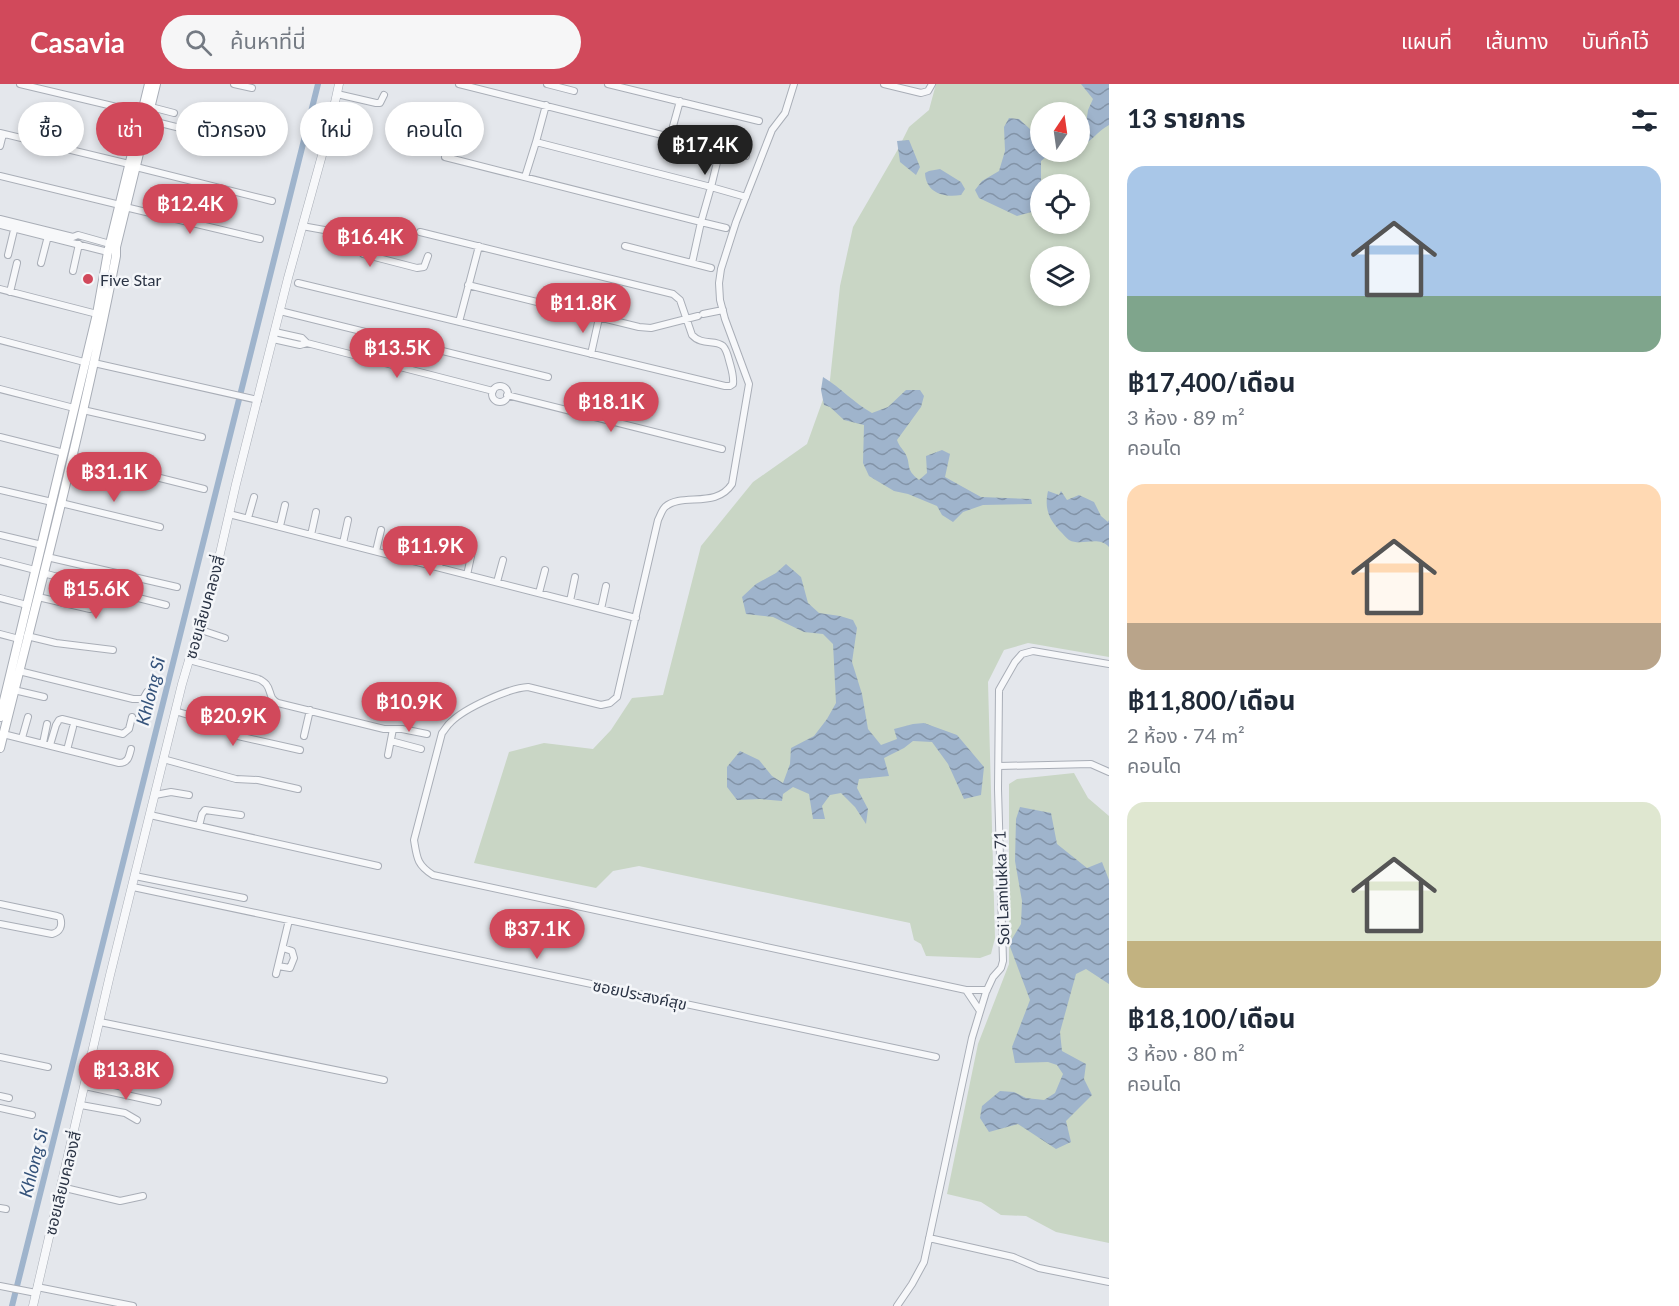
<!DOCTYPE html>
<html lang="th">
<head>
<meta charset="utf-8">
<style>
	body { margin:0; font-family:Lato,"Noto Sans Thai",sans-serif; background:#f6f6f7; color:#1f2937; height:100vh; display:flex; flex-direction:column; font-size:22px; white-space:nowrap }
	* { box-sizing:border-box; margin:0 }
	p { font-size:20px; color:#747a83 }
	.icon { flex:none; width:33px; height:33px; fill:none; stroke:currentColor; stroke-width:2; stroke-linecap:round; stroke-linejoin:round }
	.map { position:relative; flex:1; overflow:hidden }
	.details { display:flex; flex-direction:column; background:#fff; width:570px }
	.details>* { flex:none }
	.banner { position:absolute; left:18px; top:18px; width:570px; height:54px; display:flex; gap:12px }
	.needle { width:39px; rotate:13deg }
	.buttons { position:absolute; left:1030px; top:18px; display:grid; gap:12px }
	.buttons a { display:grid; place-items:center; width:60px; height:60px; border-radius:50%; background:#fff; box-shadow:0 3px 9px #0003; font-size:30px }
	.price { position:absolute; translate:-50% -51px; padding:0 14px; border-radius:21px; background:#d1495b; color:#fff; font-size:20px; line-height:39px; filter:drop-shadow(0 2px 3px #0008) }
	.price::after { content:''; position:absolute; left:50%; top:36px; width:18px; height:14px; margin-left:-9px; background:inherit; clip-path:polygon(0 0,100% 0,50% 100%) }
	.price.on { background:#222; color:#fff }
	ul { padding:0; list-style:none }
	li { display:grid; align-content:center; gap:12px; height:318px; padding:0 18px }
	li span { display:grid; place-items:center; height:186px; border-radius:18px; color:#555 }
	li>.icon { margin-inline-start:auto }
	span .icon { width:108px; height:108px; fill:#fffc; stroke-width:1 }
	li b { font-size:26px }
	h2 { display:flex; justify-content:space-between; align-items:center; height:72px; padding:0 18px; font-size:26px }
	.pill { padding:0 21px; border-radius:27px; background:#fff; box-shadow:0 3px 9px #0003; font-size:21px; line-height:54px }
	.pill.on { background:#d1495b; color:#fff }
	header { display:flex; align-items:center; gap:36px; box-sizing:border-box; height:84px; padding:0 30px; background:#d1495b; color:#fff }
	header strong { font-size:28px }
	nav { display:flex; gap:33px; margin-inline-start:auto; font-size:21px }
	.search { width:420px; height:54px; background:#f6f6f7; display:flex; align-items:center; gap:15px; box-sizing:border-box; padding:0 21px; border-radius:33px; color:#747a83; font-size:22px }
	main { display:flex; flex:1; min-height:0 }
	.map>svg:first-child { display:block }
	.green { fill:#c9d6c5; fill-rule:evenodd }
	.water { fill:url(#water-waves) }
	.lines { fill:none; stroke-linecap:round; stroke-linejoin:round }
	.canal { stroke:#9fb4cc; stroke-width:6 }
	.minor-casing { stroke:#a9aeb7; stroke-width:8 }
	.tertiary-casing { stroke:#a9aeb7; stroke-width:9 }
	.secondary-casing { stroke:#a9aeb7; stroke-width:10 }
	.minor { stroke:#f7f8fa; stroke-width:6 }
	.tertiary { stroke:#f7f8fa; stroke-width:8 }
	.secondary { stroke:#fff; stroke-width:8 }
	.poi-dot { fill:#d1495b; stroke:#f4f6f9; stroke-width:2 }
	.labels { text-anchor:middle; dominant-baseline:central; stroke-width:5; stroke-linejoin:round; paint-order:stroke }
	.poi-label { font-size:16px; fill:#2b3445; stroke:#f4f6f9; text-anchor:start }
	.street-label { font-size:16px; fill:#2b3445; stroke:#f4f6f9 }
	.water-label { font-size:18px; font-style:italic; fill:#34527a; stroke:#f4f6f9 }
</style>
</head>
<body>
<header>
<strong>Casavia</strong>
<div class="search"><svg class="icon" aria-label="search" viewBox="0 0 24 24"><circle cx="10" cy="10" r="6"/><path d="M15 15l6 6"/></svg>ค้นหาที่นี่</div>
<nav><a>แผนที่</a><a>เส้นทาง</a><a>บันทึกไว้</a></nav>
</header>
<main>
<div class="map">
<svg width="1109" height="1222" viewBox="0 0 1109 1222">
	<defs>
		<pattern id="water-waves" width="16" height="10" patternUnits="userSpaceOnUse" patternTransform="scale(1.5)"><rect width="16" height="10" fill="#9fb4cc"/><path d="M0 5q4-4 8 0t8 0" fill="none" stroke="#8293a7"/></pattern>
	</defs>
	<rect width="100%" height="100%" fill="#e4e7ec"/>
	<path class="green" d="M 936,0 L 1109,0 L 1109,573 L 1028,559 L 1004,566 L 988,598 L 995,854 L 991,870 L 980,874 L 926,872 L 921,860 L 914,856 L 910,839 L 639,782 L 613,787 L 596,804 L 474,779 L 509,668 L 544,659 L 593,665 L 611,646 L 632,614 L 663,611 L 701,462 L 753,398 L 807,360 L 830,296 L 840,202 L 853,143 L 897,67 L 909,43 L 929,26 ZM 1041,28 L 1080,28 L 1080,68 L 1041,68 ZM 1041,100 L 1080,100 L 1080,140 L 1041,140 ZM 1041,172 L 1080,172 L 1080,212 L 1041,212 Z
		M 1074,689 L 1088,714 L 1109,732 L 1109,1159 L 1056,1148 L 1026,1132 L 1001,1131 L 981,1118 L 947,1110 L 978,960 L 1009,880 L 1009,700 L 1017,695 Z"/>
	<path class="water" d="M 1081,0 L 1109,0 L 1109,41 C 1096,48 1094,56 1080,63 L 1080,48 L 1086,40 L 1088,26 L 1093,15 Z
		M 1009,34 L 1019,35 L 1041,55 L 1041,68 L 1059,68 L 1047,72 L 1041,77 L 1041,119 L 1035,127 L 1017,132 L 979,114 L 975,106 L 982,97 L 999,87 L 1005,67 L 1004,43 Z
		M 909,56 L 920,83 L 916,91 L 900,78 L 897,57 Z
		M 940,85 L 961,98 L 965,105 L 961,111 C 944,114 926,109 925,89 L 929,87 Z
		M 823,293 C 841,304 854,319 872,329 L 888,323 L 906,306 L 920,306 L 924,312 L 921,323 L 897,356 C 899,362 902,364 905,369 C 912,381 904,384 919,396 L 927,389 L 926,372 L 942,366 L 950,370 L 945,393 L 981,413 L 1031,415 L 1032,420 L 983,421 L 963,428 L 953,438 L 942,431 L 937,422 L 908,410 L 894,407 L 869,392 L 863,379 L 864,341 L 844,336 L 830,323 L 824,321 L 821,306 Z
		M 1048,407 L 1059,411 L 1061,407 L 1067,416 L 1079,411 L 1094,418 L 1101,432 L 1108,438 L 1109,436 L 1109,463 C 1097,451 1082,463 1069,456 C 1066,454 1064,451 1062,449 C 1049,436 1044,425 1048,407 Z
		M 786,480 L 801,493 L 808,519 L 819,529 L 840,532 L 853,536 L 857,544 L 852,578 L 862,610 L 868,645 L 881,661 L 897,655 L 894,645 L 913,640 L 924,639 L 957,651 L 984,683 L 981,711 L 964,715 L 948,680 L 932,658 L 913,657 L 904,664 L 884,674 L 889,692 L 859,695 L 857,704 L 868,725 L 866,740 L 855,723 L 841,709 L 830,711 L 822,722 L 825,735 L 813,735 L 809,710 L 793,703 L 783,710 L 782,717 L 760,715 L 737,716 L 727,703 L 727,683 L 740,667 L 759,676 L 772,692 L 783,699 L 790,680 L 791,664 L 814,652 L 827,635 L 836,619 L 833,560 L 823,550 L 804,548 L 773,533 L 746,530 L 742,513 L 756,500 L 776,489 Z
		M 1020,723 L 1051,729 L 1057,760 L 1087,784 L 1102,778 L 1109,796 L 1109,900 L 1086,885 L 1076,890 L 1060,948 L 1062,967 L 1086,980 L 1084,995 L 1092,1011 L 1066,1037 L 1071,1058 L 1056,1065 L 1018,1040 L 989,1048 L 980,1034 L 982,1022 L 1000,1007 L 1014,1008 L 1026,1014 L 1044,1016 L 1055,1009 L 1063,990 L 1057,981 L 1048,978 L 1015,979 L 1012,963 L 1030,916 L 1009,860 L 1021,840 L 1022,817 L 1015,777 L 1016,735 Z"/>
	<g class="lines">
		<path class="canal" d="M 12,1222 L 318,0"/>
		<g class="minor-casing">
			<path id="minor" d="M 20,0 L 142,29
				M 234,0 L 252,4
				M 459,0 L 746,72
				M 547,0 L 574,7
				M 608,0 L 759,37
				M 794,0 L 785,29 L 772,46 L 736,138 L 721,185 L 719,199 L 720,216 L 725,235 L 749,300 L 732,400 C 716,425 682,408 665,423 C 662,426 660,432 658,436 L 617,613 L 610,619 L 601,621 L 528,603 C 509,604 465,624 451,638 C 447,641 445,646 442,649 L 414,756 C 417,774 417,781 433,791 L 966,906
				M 884,0 L 921,9 L 928,7 L 932,0
				M 337,10 L 376,19 L 380,19 L 384,11
				M 151,23 L 174,29
				M 148,36 L 261,64
				M 0,49 L 129,80
				M 222,53 L 225,41
				M 670,53 L 680,17
				M 536,58 L 546,21
				M 0,62 L 3,50
				M 445,73 L 701,138 L 711,103 L 746,113
				M 136,83 L 272,117
				M 0,92 L 120,121
				M 525,93 L 536,58 L 711,103 L 720,66
				M 125,123 L 260,155
				M 0,135 L 73,153 L 78,151 L 110,160
				M 0,141 L 108,168
				M 302,142 L 352,151 C 359,155 357,165 363,170 L 417,184 L 424,183 L 428,172
				M 625,162 L 711,184
				M 8,171 L 15,142
				M 41,179 L 48,152
				M 692,179 L 701,138 L 726,144
				M 73,187 L 79,160
				M 298,199 L 725,302 L 730,302 L 733,300 C 734,291 731,284 729,276 C 728,272 726,265 723,262 C 715,255 702,262 692,251 L 680,216 L 673,210 L 420,148
				M 468,201 L 639,243 L 651,244 L 698,232
				M 0,205 L 97,230
				M 10,208 L 17,179
				M 280,227 L 548,293
				M 703,230 L 723,226
				M 459,238 L 479,162
				M 273,255 L 300,261 L 307,259 L 302,254 L 275,248
				M 0,256 L 84,278
				M 307,259 L 493,307
				M 591,270 L 599,234
				M 94,279 L 258,316
				M492 310a8 8 0 1 1 16 0a8 8 0 1 1-16 0Z
				M 0,305 L 74,324
				M 507,311 L 722,365
				M 83,326 L 202,353
				M 0,353 L 64,369
				M 72,372 L 204,405
				M 71,377 L 111,389
				M 0,406 L 52,418
				M 61,419 L 160,443
				M 229,430 L 636,534
				M 248,434 L 254,413
				M 280,442 L 285,421
				M 0,451 L 42,461
				M 311,451 L 316,428
				M 343,459 L 348,436
				M 376,467 L 381,446
				M 47,473 L 177,503
				M 408,475 L 413,455
				M 0,477 L 35,486
				M 439,483 L 444,462
				M 467,491 L 472,468
				M 497,498 L 503,476
				M 99,504 L 166,521
				M 539,509 L 545,486
				M 38,513 L 90,525 C 100,519 100,514 99,504 L 43,489
				M 0,514 L 27,521
				M 570,517 L 575,493
				M 601,525 L 606,502
				M 198,545 L 225,554
				M 0,550 L 19,555
				M 27,552 L 56,559 L 113,566
				M 189,576 L 259,595 C 260,595 265,599 266,600 C 272,607 268,614 278,619 L 384,645 L 402,645 L 427,650
				M 19,587 L 133,615 L 143,615 L 147,608
				M 14,606 L 44,613
				M 175,627 L 215,639 L 238,652 L 300,666
				M 3,650 L 119,679 C 128,679 129,673 131,665
				M 304,652 L 310,626
				M 22,654 L 28,633
				M 391,657 L 421,665
				M 43,659 L 47,640
				M 50,661 L 56,641 L 59,636 L 62,635 L 123,650 L 129,645 L 132,633
				M 67,666 L 73,643
				M 388,671 L 393,645
				M 163,675 L 236,695 L 258,696 L 298,705
				M 999,682 L 1091,680 L 1109,688
				M 155,711 L 171,708 L 189,711
				M 150,731 L 378,782
				M 199,742 L 202,730 L 205,726 L 241,731
				M 135,792 L 244,814
				M 133,803 L 936,973
				M 0,820 L 57,832 L 60,833 C 63,842 60,848 52,850 L 0,840
				M 278,882 L 290,884 L 294,874 L 292,867 L 283,864
				M 276,890 L 289,836
				M 980,927 L 966,906 L 987,906
				M 100,938 L 384,996
				M 0,973 L 48,983
				M 85,1002 L 158,1018
				M 0,1012 L 9,1014
				M 81,1021 L 125,1029 L 137,1036
				M 0,1024 L 32,1031
				M 61,1103 L 120,1117 L 143,1112
				M 0,1124 L 6,1125
				M 929,1154 L 1013,1173 L 1039,1184 L 1109,1198
				M 0,1202 L 36,1209
				M 37,1203 L 133,1222
				M 897,1222 L 912,1200 L 924,1178 L 972,954 L 986,908 L 993,893 L 1001,884 L 1003,877 L 998,705 L 999,606 L 1015,578 L 1022,570 L 1033,567 L 1109,580"/>
		</g>
		<g class="tertiary-casing">
			<path id="tertiary" d="M 33,1222 L 110,891 L 182,600 L 218,478 L 236,400 L 288,194 L 329,46 L 339,0"/>
		</g>
		<g class="secondary-casing">
			<path id="secondary" d="M 0,633 L 97,230 L 108,168 L 149,0
				M 0,664 C 41,500 84,337 116,172 L 116,163 L 156,0"/>
		</g>
		<use href="#minor" class="minor"/>
		<use href="#tertiary" class="tertiary"/>
		<use href="#secondary" class="secondary"/>
	</g>
	<circle class="poi-dot" cx="88" cy="195" r="6"/>
	<g class="labels">
		<g class="poi-label">
			<text x="100" y="195">Five Star</text>
		</g>
		<g class="street-label">
			<text transform="translate(204 523) rotate(-74)">ซอยเลียบคลองสี่</text>
			<text transform="translate(1001 804) rotate(-92)">Soi Lamlukka 71</text>
			<text transform="translate(640 910) rotate(12)">ซอยประสงค์สุข</text>
			<text transform="translate(62 1099) rotate(-76)">ซอยเลียบคลองสี่</text>
		</g>
		<g class="water-label">
			<text transform="translate(150 607) rotate(-76)">Khlong Si</text>
			<text transform="translate(33 1079) rotate(-76)">Khlong Si</text>
		</g>
	</g>
</svg>
<div class="buttons">
<a><svg class="needle" viewBox="-14 -14 28 28"><path d="M0-13l5 13h-10z" fill="#e53935"/><path d="M0 13l5-13h-10z" fill="#747a83"/></svg></a>
<a><svg class="icon" aria-label="locate" viewBox="0 0 24 24"><circle cx="12" cy="12" r="6"/><path d="M12 2v4M12 18v4M2 12h4M18 12h4"/></svg></a>
<a><svg class="icon" aria-label="layers" viewBox="0 0 24 24"><path d="M12 4l9 5-9 5-9-5zM3 14l9 5 9-5"/></svg></a>
</div>
<b class="price on" style="left:705px;top:92px">฿17.4K</b>
<b class="price" style="left:190px;top:151px">฿12.4K</b>
<b class="price" style="left:370px;top:184px">฿16.4K</b>
<b class="price" style="left:583px;top:250px">฿11.8K</b>
<b class="price" style="left:397px;top:295px">฿13.5K</b>
<b class="price" style="left:611px;top:349px">฿18.1K</b>
<b class="price" style="left:114px;top:419px">฿31.1K</b>
<b class="price" style="left:430px;top:493px">฿11.9K</b>
<b class="price" style="left:96px;top:536px">฿15.6K</b>
<b class="price" style="left:409px;top:649px">฿10.9K</b>
<b class="price" style="left:233px;top:663px">฿20.9K</b>
<b class="price" style="left:537px;top:876px">฿37.1K</b>
<b class="price" style="left:126px;top:1017px">฿13.8K</b>
<div class="banner">
<a class="pill">ซื้อ</a>
<a class="pill on">เช่า</a>
<a class="pill">ตัวกรอง</a>
<a class="pill">ใหม่</a>
<a class="pill">คอนโด</a>
</div>
</div>
<section class="details">
<h2>13 รายการ<svg class="icon" aria-label="filters" viewBox="0 0 24 24"><path d="M4 7h16M4 17h16"/><circle cx="9" cy="7" r="2"/><circle cx="15" cy="17" r="2"/></svg></h2>
<ul>
<li><span style="background:linear-gradient(#a9c7e8 70%,#7fa58c 0)"><svg class="icon" aria-label="home" viewBox="0 0 24 24"><path d="M3 11l9-7 9 7M6 9v11h12V9"/></svg></span><div><b>฿17,400/เดือน</b><p>3 ห้อง · 89 m²</p><p>คอนโด</p></div></li>
<li><span style="background:linear-gradient(#ffd9b3 75%,#b9a48a 0)"><svg class="icon" aria-label="home" viewBox="0 0 24 24"><path d="M3 11l9-7 9 7M6 9v11h12V9"/></svg></span><div><b>฿11,800/เดือน</b><p>2 ห้อง · 74 m²</p><p>คอนโด</p></div></li>
<li><span style="background:linear-gradient(#dfe7d0 75%,#c2b280 0)"><svg class="icon" aria-label="home" viewBox="0 0 24 24"><path d="M3 11l9-7 9 7M6 9v11h12V9"/></svg></span><div><b>฿18,100/เดือน</b><p>3 ห้อง · 80 m²</p><p>คอนโด</p></div></li>
</ul>
</section>
</main>
</body>
</html>
